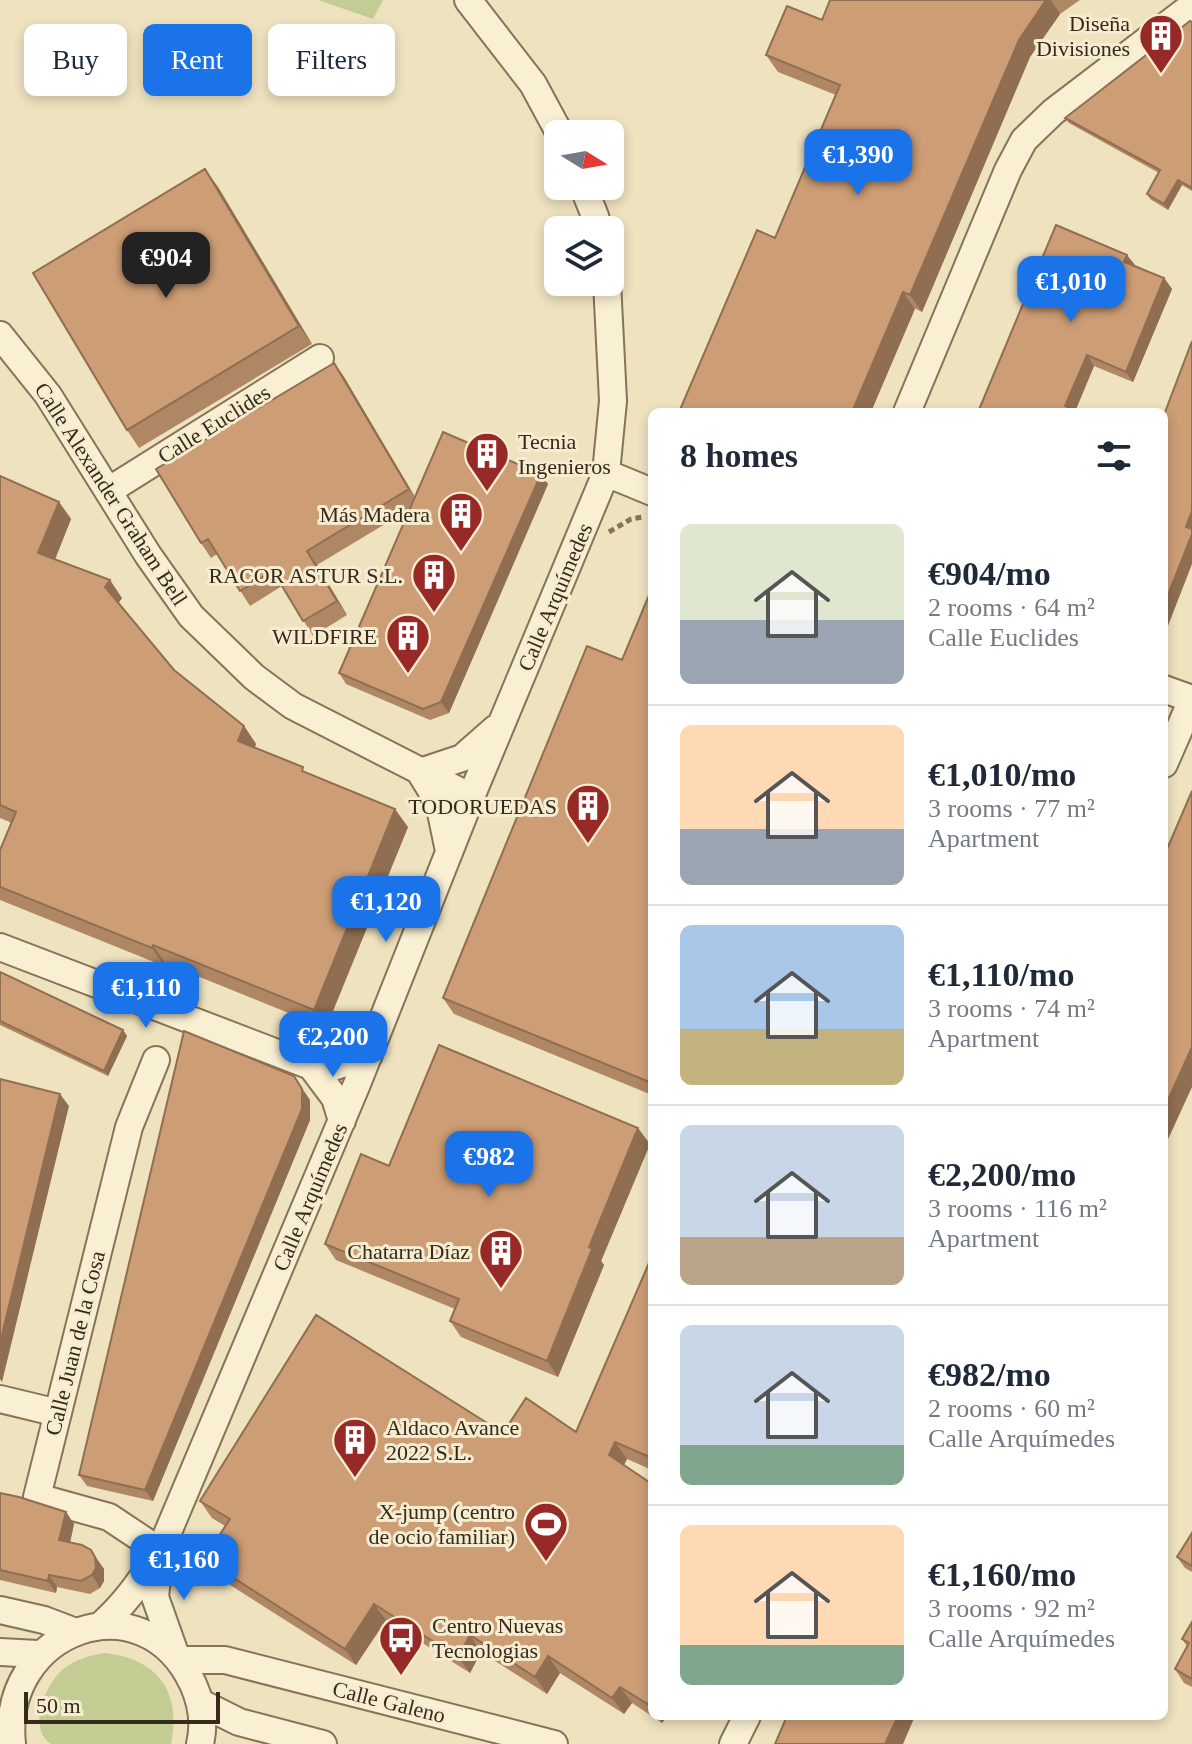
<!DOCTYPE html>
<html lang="en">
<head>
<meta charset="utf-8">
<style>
	body { margin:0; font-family:"Times New Roman",serif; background:#f2f2f3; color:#1f2937; height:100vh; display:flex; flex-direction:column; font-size:30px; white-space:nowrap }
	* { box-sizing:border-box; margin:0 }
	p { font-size:26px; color:#747a83 }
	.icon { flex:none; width:44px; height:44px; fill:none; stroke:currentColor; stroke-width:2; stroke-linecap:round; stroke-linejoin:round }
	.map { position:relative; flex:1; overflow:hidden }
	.details { position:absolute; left:648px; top:408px; width:520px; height:1312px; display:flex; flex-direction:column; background:#fff; border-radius:12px; box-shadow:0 4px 12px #0003 }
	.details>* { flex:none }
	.top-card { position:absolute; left:24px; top:24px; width:504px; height:72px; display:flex; gap:16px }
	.needle { width:52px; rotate:101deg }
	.fabs { position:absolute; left:544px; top:120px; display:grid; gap:16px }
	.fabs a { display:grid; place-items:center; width:80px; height:80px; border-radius:12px; background:#fff; box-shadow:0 4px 12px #0003; font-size:40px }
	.scale { position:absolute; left:24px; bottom:20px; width:196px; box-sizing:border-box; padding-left:8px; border:4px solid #362a1c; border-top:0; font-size:22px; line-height:28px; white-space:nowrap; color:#362a1c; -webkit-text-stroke:6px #f6eccf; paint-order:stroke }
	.price { position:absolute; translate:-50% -68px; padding:0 18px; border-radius:16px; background:#1a73e8; color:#fff; font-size:26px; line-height:52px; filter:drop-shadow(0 2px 4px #0008) }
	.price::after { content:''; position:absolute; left:50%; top:48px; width:24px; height:18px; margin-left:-12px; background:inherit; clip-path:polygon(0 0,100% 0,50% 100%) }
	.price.current { background:#222; color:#fff }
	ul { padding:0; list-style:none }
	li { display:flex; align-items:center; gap:24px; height:200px; padding:0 32px }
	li+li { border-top:2px solid #e0e1e3 }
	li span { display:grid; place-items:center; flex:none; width:224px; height:160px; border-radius:12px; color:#555 }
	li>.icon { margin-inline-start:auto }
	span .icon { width:96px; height:96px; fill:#fffc; stroke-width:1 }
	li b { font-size:34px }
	h2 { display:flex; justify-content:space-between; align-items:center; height:96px; padding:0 32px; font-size:34px }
	.tag { padding:0 28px; border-radius:12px; background:#fff; box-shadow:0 4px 12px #0003; font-size:28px; line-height:72px }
	.tag.current { background:#1a73e8; color:#fff }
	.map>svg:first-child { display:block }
	.green { fill:#c3cc93 }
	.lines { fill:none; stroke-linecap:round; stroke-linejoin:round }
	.minor-casing { stroke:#877357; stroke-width:30 }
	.path { stroke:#877357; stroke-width:5; stroke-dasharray:6 4; stroke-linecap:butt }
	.minor { stroke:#f9efd3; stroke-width:26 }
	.wall { fill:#b08765 }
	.shaded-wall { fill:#906e52 }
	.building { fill:#cd9d75; stroke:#906e52; stroke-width:2 }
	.labels { text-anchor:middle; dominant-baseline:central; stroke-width:6; stroke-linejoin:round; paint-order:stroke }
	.poi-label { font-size:22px; fill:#362a1c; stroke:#f6eccf; text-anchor:end }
	.street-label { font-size:22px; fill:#362a1c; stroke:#f6eccf }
</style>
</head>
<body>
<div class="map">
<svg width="1192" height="1744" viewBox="0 0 1192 1744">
	<rect width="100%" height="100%" fill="#eee2bf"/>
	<path class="green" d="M 318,0 L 383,0 L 373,19 Z
		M 104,1653 C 157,1658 182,1691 171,1744 L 51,1744 C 27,1728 45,1686 62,1670 C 74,1660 88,1656 104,1653 Z"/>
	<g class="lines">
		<g class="minor-casing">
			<path id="minor" d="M 468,0 L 533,84 L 560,134
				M 583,186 L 595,216 L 598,230
				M 0,335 L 48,395 L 148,555 L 191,616 L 254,677 L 293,706 L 471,797
				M 907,412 L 1008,170 L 1024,140 L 1053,112 L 1192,6
				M 606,473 L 652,492
				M 108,491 L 320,358
				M 1164,689 L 1192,699
				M 1164,764 L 1192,700
				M 420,772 L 462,758 L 495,729
				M 420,772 L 439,803 L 449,851
				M 0,947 L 311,1066 L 333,1067 L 369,1055
				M 156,1060 L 129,1127 L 37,1497 L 109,1517 L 160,1551
				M 311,1066 L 335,1098 L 342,1121
				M 0,1399 L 58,1413
				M 0,1610 L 44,1620 L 73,1631
				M 100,1626 C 123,1606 139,1584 156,1557
				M 0,1652 L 38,1654
				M 176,1656 L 155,1597 L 160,1551 L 357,1084 L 471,797 L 606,473 L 613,401 L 607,282
				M 180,1660 L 225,1660 L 554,1744
				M 201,1703 L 239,1722 L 323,1744
				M 12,1744 C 0,1630 143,1577 193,1684 C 202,1704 205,1723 200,1744
				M 733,1744 L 747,1716"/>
		</g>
		<path class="path" d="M 609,532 L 631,519 L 643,517"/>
		<use href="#minor" class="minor"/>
	</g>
	<path class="wall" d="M 830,0 L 1080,0 L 1060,14 L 1030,57 L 922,312 L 775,238 L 836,95 L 778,72 L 766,55 L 822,20 Z
		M 1192,22 L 1192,191 L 1182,185 L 1168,210 L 1150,199 L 1147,194 L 1159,173 L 1069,123 L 1065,118 Z
		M 218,187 L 312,344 L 139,448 L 127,430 Z
		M 1135,265 L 1164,278 L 1172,289 L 1133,382 L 1094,366 L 1075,410 L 978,412 Z
		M 334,363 L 344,377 L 415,497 L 548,484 L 449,713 L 430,720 L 346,684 L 339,673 L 410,509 L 317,565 L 347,615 L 313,636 L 282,586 L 250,606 L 217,554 L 211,558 L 201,543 Z
		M 0,476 L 59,502 L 71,519 L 55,560 L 122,598 L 118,603 L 174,670 L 244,726 L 256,744 L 255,747 L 308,773 L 408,827 L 326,1028 L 165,963 L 164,966 L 0,900 L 0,850 L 12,823 L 0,818 Z
		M 652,588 L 652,1095 L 454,1014 L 443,998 L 622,660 Z
		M 0,972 L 123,1030 L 127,1036 L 108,1076 L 0,1025 Z
		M 310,1100 L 310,1120 L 153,1501 L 87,1486 L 79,1475 Z
		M 650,1144 L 601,1261 L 604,1265 L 558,1377 L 461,1337 L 450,1321 L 455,1309 L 336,1260 L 325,1244 L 389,1166 Z
		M 652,1256 L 652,1470 L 627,1459 L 624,1465 L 652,1484 L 652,1716 L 667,1716 L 662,1723 L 632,1703 L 624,1714 L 560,1673 L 547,1694 L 481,1652 L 470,1673 L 386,1620 L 356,1665 L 216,1576 L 204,1559 L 225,1526 L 212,1518 L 200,1501 L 503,1433 L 576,1432 Z
		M 0,1493 L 66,1512 L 74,1524 L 70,1542 L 104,1569 L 104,1581 L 100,1588 L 90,1594 L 57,1587 L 56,1593 L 0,1580 Z
		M 1192,1533 L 1192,1572 L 1185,1568 L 1177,1557 Z
		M 1192,1622 L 1192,1687 L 1184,1683 L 1175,1669 L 1187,1646 L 1182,1639 Z"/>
	<path class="shaded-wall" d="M 1046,0 L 1051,0 L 1060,14 L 1030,57 L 922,312 L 910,295 L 1019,40 Z
		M 205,169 L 218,187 L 312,344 L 299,326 Z
		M 1178,180 L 1182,185 L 1168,210 L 1164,204 Z
		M 1127,255 L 1135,265 L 1131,272 L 1124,262 Z
		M 1164,278 L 1172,289 L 1133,382 L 1126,372 Z
		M 903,292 L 915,309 L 871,412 L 852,412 Z
		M 1087,355 L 1094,366 L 1075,412 L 1065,406 Z
		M 334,363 L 344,377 L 419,504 L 409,489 Z
		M 541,474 L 548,484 L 449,713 L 441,702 Z
		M 59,502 L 71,519 L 50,571 L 38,553 Z
		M 1192,511 L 1192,564 L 1166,631 L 1164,628 L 1164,605 L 1186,527 Z
		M 307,551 L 317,565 L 347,615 L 337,601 Z
		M 110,580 L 122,598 L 117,605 L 105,587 Z
		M 244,726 L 256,744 L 250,758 L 238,741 Z
		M 395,809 L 408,827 L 326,1028 L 314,1010 Z
		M 153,945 L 165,963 L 164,966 L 152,948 Z
		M 123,1030 L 127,1036 L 108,1076 L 104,1071 Z
		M 1192,1047 L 1192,1087 L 1164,1148 L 1164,1109 Z
		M 294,1076 L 310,1100 L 310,1120 L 153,1501 L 145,1490 Z
		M 60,1094 L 69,1106 L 2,1382 L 0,1379 L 0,1343 Z
		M 638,1128 L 650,1144 L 601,1261 L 604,1265 L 558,1377 L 547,1361 L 589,1247 Z
		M 615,1442 L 627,1459 L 620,1471 L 609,1455 Z
		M 66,1512 L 74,1524 L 68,1552 L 59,1540 Z
		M 91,1550 L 104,1569 L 104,1581 L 100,1588 L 92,1575 Z
		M 49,1575 L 57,1587 L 56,1593 L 48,1581 Z
		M 374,1604 L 386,1620 L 356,1665 L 345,1649 Z
		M 470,1635 L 481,1652 L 470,1673 L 458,1657 Z
		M 548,1656 L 560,1673 L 547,1694 L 535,1677 Z
		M 620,1687 L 632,1703 L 624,1714 L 612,1698 Z
		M 658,1716 L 667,1716 L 662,1723 Z
		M 898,1716 L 915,1716 L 903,1744 L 885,1744 Z"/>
	<path class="building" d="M 830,0 L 1046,0 L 1019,40 L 910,295 L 903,292 L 852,412 L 679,412 L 757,230 L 775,238 L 840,85 L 766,55 L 787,6 L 822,20 Z
		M 1190,21 L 1192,22 L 1192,188 L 1178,180 L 1164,204 L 1147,194 L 1160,170 L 1065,118 Z
		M 205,169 L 299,326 L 127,430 L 33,273 Z
		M 1056,225 L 1127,255 L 1124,262 L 1164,278 L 1126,372 L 1087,355 L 1065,406 L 1079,412 L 978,412 Z
		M 1192,341 L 1192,511 L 1186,527 L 1192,529 L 1192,534 L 1164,605 L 1164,415 Z
		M 334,363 L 409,489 L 307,551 L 337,601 L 303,621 L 273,571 L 240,591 L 208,539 L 201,543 L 156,469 Z
		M 443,432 L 541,474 L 441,702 L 423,709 L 339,673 Z
		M 0,476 L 59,502 L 38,553 L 110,580 L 105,587 L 174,670 L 244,726 L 238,741 L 303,767 L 302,771 L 395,809 L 314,1010 L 153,945 L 152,948 L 0,887 L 0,850 L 16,812 L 0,805 Z
		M 652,588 L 652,1083 L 443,998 L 587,646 L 622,660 Z
		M 1192,791 L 1192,1047 L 1164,1109 L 1164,856 Z
		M 0,972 L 123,1030 L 104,1071 L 0,1021 Z
		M 184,1031 L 294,1076 L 302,1089 L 302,1109 L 145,1490 L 79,1475 Z
		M 439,1045 L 638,1128 L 589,1247 L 592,1249 L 547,1361 L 450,1321 L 459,1299 L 325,1244 L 361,1154 L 389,1166 Z
		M 0,1079 L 60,1094 L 0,1343 Z
		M 652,1256 L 652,1458 L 615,1442 L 609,1455 L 652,1484 L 652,1704 L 651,1706 L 620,1687 L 612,1698 L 548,1656 L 535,1677 L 470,1635 L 458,1657 L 374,1604 L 345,1649 L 204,1559 L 230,1519 L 200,1501 L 316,1315 L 503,1433 L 526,1398 L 576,1432 Z
		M 0,1493 L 19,1497 L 66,1512 L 59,1540 L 82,1545 L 91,1550 L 95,1557 L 96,1568 L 92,1575 L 81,1581 L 49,1575 L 48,1581 L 0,1570 Z
		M 1192,1533 L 1192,1566 L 1177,1557 Z
		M 1192,1622 L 1192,1679 L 1175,1669 L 1189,1643 L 1182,1639 Z
		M 787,1716 L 898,1716 L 885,1744 L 775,1744 Z"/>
	<defs>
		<g id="building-pin" transform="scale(2.3)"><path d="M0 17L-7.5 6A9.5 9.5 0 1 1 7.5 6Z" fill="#972a27" stroke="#f6eccf"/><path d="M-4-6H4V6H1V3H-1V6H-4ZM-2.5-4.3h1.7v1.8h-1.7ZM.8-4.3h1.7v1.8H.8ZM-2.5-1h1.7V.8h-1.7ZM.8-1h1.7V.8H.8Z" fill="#fff"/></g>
		<g id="stadium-pin" transform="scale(2.3)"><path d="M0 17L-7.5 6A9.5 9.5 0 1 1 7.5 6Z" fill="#972a27" stroke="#f6eccf"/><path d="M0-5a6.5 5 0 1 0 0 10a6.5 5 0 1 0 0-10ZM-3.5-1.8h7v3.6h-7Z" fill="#fff"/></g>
		<g id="bus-pin" transform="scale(2.3)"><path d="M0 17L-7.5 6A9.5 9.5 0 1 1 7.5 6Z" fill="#972a27" stroke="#f6eccf"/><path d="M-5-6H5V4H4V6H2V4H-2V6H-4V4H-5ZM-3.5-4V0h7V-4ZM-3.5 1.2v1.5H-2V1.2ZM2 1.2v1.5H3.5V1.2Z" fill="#fff"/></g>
	</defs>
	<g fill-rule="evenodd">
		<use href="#building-pin" x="1161" y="36"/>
		<use href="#building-pin" x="487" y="454"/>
		<use href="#building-pin" x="461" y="514"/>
		<use href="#building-pin" x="434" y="575"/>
		<use href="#building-pin" x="408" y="636"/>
		<use href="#building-pin" x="588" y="806"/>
		<use href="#building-pin" x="501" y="1251"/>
		<use href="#building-pin" x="355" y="1440"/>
		<use href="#stadium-pin" x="546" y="1524"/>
		<use href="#bus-pin" x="401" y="1638"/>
	</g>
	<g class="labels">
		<g class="poi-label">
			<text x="1130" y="23">Diseña<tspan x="1130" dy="25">Divisiones</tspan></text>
			<text x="518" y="441" text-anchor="start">Tecnia<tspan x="518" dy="25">Ingenieros</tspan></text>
			<text x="430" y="514">Más Madera</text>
			<text x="403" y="575">RACOR ASTUR S.L.</text>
			<text x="377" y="636">WILDFIRE</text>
			<text x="557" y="806">TODORUEDAS</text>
			<text x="470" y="1251">Chatarra Díaz</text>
			<text x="386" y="1427" text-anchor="start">Aldaco Avance<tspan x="386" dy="25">2022 S.L.</tspan></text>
			<text x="515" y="1511">X-jump (centro<tspan x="515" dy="25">de ocio familiar)</tspan></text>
			<text x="432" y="1625" text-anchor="start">Centro Nuevas<tspan x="432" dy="25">Tecnologias</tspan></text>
		</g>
		<g class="street-label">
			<text transform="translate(214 424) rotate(-32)">Calle Euclides</text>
			<text transform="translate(111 494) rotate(57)">Calle Alexander Graham Bell</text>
			<text transform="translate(555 597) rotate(-67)">Calle Arquímedes</text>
			<text transform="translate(310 1197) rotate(-67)">Calle Arquímedes</text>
			<text transform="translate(75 1343) rotate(-76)">Calle Juan de la Cosa</text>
			<text transform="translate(389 1702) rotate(14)">Calle Galeno</text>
		</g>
	</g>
</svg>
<div class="fabs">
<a><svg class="needle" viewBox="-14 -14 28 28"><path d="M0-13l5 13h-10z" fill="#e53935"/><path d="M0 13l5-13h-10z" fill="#747a83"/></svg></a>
<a><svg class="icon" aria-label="layers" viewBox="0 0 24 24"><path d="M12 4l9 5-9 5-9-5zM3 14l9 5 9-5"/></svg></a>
</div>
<div class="scale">50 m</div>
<b class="price" style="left:858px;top:197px">€1,390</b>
<b class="price current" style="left:166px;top:300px">€904</b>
<b class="price" style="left:1071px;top:324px">€1,010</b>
<b class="price" style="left:386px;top:944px">€1,120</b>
<b class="price" style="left:146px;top:1030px">€1,110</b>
<b class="price" style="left:333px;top:1079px">€2,200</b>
<b class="price" style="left:489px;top:1199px">€982</b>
<b class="price" style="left:184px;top:1602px">€1,160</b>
<div class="top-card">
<a class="tag">Buy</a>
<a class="tag current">Rent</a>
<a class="tag">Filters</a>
</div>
<section class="details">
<h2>8 homes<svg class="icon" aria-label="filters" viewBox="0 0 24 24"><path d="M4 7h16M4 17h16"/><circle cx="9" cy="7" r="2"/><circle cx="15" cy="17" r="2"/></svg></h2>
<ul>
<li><span style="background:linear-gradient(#dfe7d0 60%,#9aa5b1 0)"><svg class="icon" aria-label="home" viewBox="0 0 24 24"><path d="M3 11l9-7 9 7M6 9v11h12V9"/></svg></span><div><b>€904/mo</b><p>2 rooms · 64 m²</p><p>Calle Euclides</p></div></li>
<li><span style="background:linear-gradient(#ffd9b3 65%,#9aa5b1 0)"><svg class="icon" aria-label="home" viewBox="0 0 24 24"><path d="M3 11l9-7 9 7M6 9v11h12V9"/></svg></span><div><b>€1,010/mo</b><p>3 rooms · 77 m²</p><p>Apartment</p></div></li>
<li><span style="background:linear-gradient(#a9c7e8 65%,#c2b280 0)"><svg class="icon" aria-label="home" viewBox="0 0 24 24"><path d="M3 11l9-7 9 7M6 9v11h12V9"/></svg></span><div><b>€1,110/mo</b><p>3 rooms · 74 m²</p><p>Apartment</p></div></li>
<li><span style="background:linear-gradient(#c9d6e8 70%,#b9a48a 0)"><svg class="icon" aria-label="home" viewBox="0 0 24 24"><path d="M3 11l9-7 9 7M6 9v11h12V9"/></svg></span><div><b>€2,200/mo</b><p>3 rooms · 116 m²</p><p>Apartment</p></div></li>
<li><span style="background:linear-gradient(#c9d6e8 75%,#7fa58c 0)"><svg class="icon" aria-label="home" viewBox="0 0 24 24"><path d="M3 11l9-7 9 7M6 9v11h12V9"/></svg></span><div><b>€982/mo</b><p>2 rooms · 60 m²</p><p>Calle Arquímedes</p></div></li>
<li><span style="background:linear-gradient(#ffd9b3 75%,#7fa58c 0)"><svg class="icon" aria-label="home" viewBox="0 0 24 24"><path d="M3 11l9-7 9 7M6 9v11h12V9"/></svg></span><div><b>€1,160/mo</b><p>3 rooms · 92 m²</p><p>Calle Arquímedes</p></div></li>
</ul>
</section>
</div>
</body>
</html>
